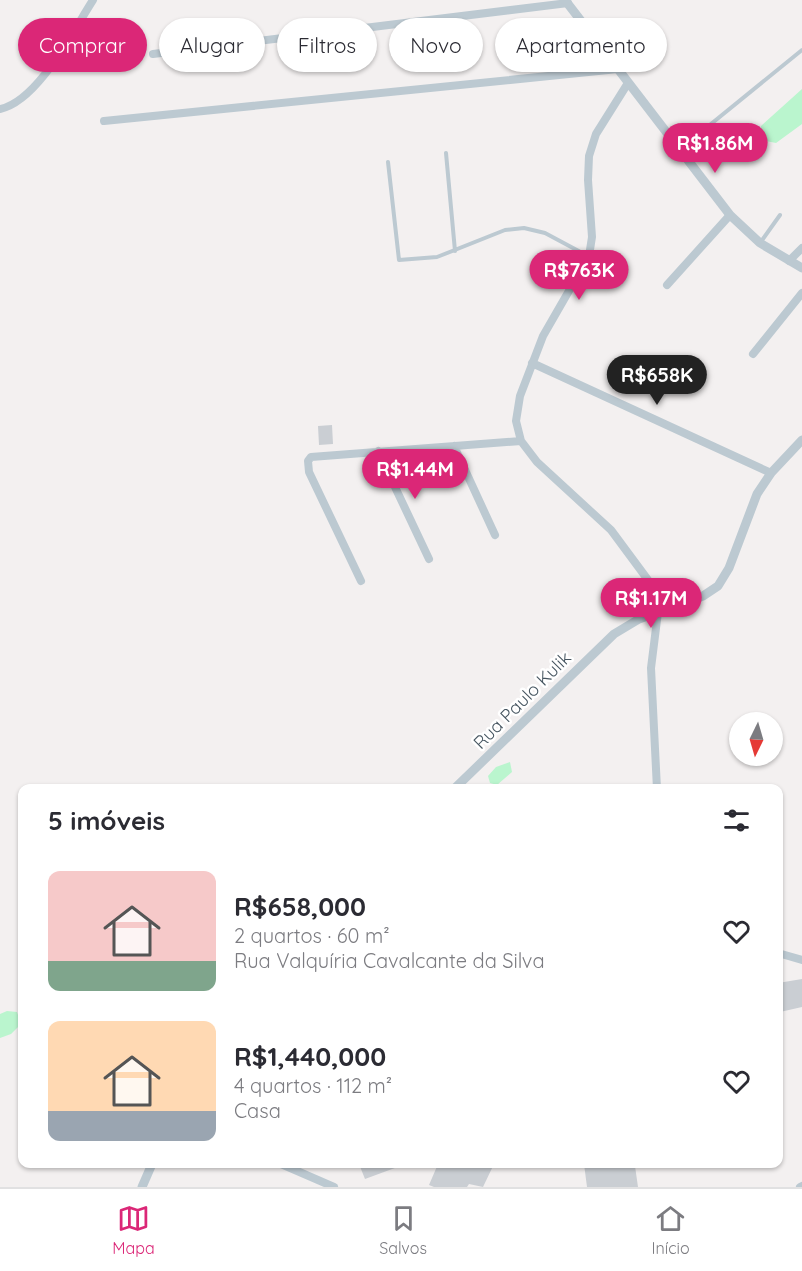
<!DOCTYPE html>
<html lang="pt">
<head>
<meta charset="utf-8">
<style>
	body { margin:0; font-family:Quicksand,sans-serif; background:#f2f2f3; color:#2b2b33; height:100vh; display:flex; flex-direction:column; font-size:22px; white-space:nowrap }
	* { box-sizing:border-box; margin:0 }
	p { font-size:20px; color:#7c7c81 }
	.icon { flex:none; width:33px; height:33px; fill:none; stroke:currentColor; stroke-width:2; stroke-linecap:round; stroke-linejoin:round }
	.map { position:relative; flex:1; overflow:hidden }
	.panel { position:absolute; left:18px; top:784px; width:765px; height:384px; display:flex; flex-direction:column; background:#fff; border-radius:12px; box-shadow:0 2px 4px #0004 }
	.panel>* { flex:none }
	.top-card { position:absolute; left:18px; top:18px; width:766px; height:54px; display:flex; gap:12px }
	.needle { width:39px; rotate:185deg }
	.buttons { position:absolute; left:729px; top:712px; display:grid; gap:12px }
	.buttons a { display:grid; place-items:center; width:54px; height:54px; border-radius:50%; background:#fff; box-shadow:0 2px 4px #0004; font-size:30px }
	.price { position:absolute; translate:-50% -51px; padding:0 14px; border-radius:21px; background:#db2777; color:#fff; font-size:20px; line-height:39px; filter:drop-shadow(0 2px 3px #0008) }
	.price::after { content:''; position:absolute; left:50%; top:36px; width:18px; height:14px; margin-left:-9px; background:inherit; clip-path:polygon(0 0,100% 0,50% 100%) }
	.price.on { background:#222; color:#fff }
	ul { padding:0; list-style:none }
	li { display:flex; align-items:center; gap:18px; height:150px; padding:0 30px }
	li span { display:grid; place-items:center; flex:none; width:168px; height:120px; border-radius:12px; color:#555 }
	li>.icon { margin-inline-start:auto }
	span .icon { width:72px; height:72px; fill:#fffc; stroke-width:1 }
	li b { font-size:26px }
	h2 { display:flex; justify-content:space-between; align-items:center; height:72px; padding:0 30px; font-size:26px }
	.tag { padding:0 21px; border-radius:27px; background:#fff; box-shadow:0 2px 4px #0004; font-size:21px; line-height:54px }
	.tag.on { background:#db2777; color:#fff }
	.tabs { display:flex; justify-content:space-around; align-items:center; height:84px; border-top:2px solid #e1e1e2; background:#fff; font-size:16px; color:#7c7c81 }
	.tabs a { display:grid; justify-items:center; gap:3px }
	.tabs .on { color:#db2777 }
	.map>svg:first-child { display:block }
	.green { fill:#baf5ce }
	.building { fill:#caced3 }
	.lines { fill:none; stroke-linecap:round; stroke-linejoin:round }
	.service { stroke:#bcc9d1; stroke-width:4 }
	.minor { stroke:#bcc9d1; stroke-width:8 }
	.tertiary { stroke:#bcc9d1; stroke-width:9 }
	.labels { text-anchor:middle; dominant-baseline:central; stroke-width:5; stroke-linejoin:round; paint-order:stroke }
	.street-label { font-size:18px; fill:#465560; stroke:#fff }
</style>
</head>
<body>
<div class="map">
<svg width="802" height="1187" viewBox="0 0 802 1187">
	<rect width="100%" height="100%" fill="#f3f0f0"/>
	<path class="green" d="M 802,89 L 802,124 L 776,143 L 761,140 L 761,126 Z
		M 510,762 L 512,772 L 497,785 L 490,783 L 488,776 L 496,767 Z
		M 7,1011 L 17,1012 L 21,1024 L 11,1034 L 0,1038 L 0,1014 Z"/>
	<path class="building" d="M 332,425 L 333,444 L 319,445 L 318,426 Z
		M 802,979 L 802,1007 L 780,1012 L 778,983 Z
		M 359,1164 L 402,1164 L 403,1165 L 365,1179 Z
		M 438,1164 L 494,1164 L 483,1187 L 469,1184 L 467,1187 L 434,1187 L 429,1185 Z
		M 584,1164 L 632,1164 L 635,1166 L 638,1187 L 587,1187 Z"/>
	<g class="lines">
		<path class="service" d="M 679,150 L 802,50
			M 446,153 L 455,251
			M 388,162 L 399,260 L 437,257 L 505,230 L 524,228 L 545,233 L 588,256
			M 760,243 L 780,215"/>
		<path class="minor" d="M 153,54 L 568,3
			M 628,83 L 596,134 L 589,156 L 588,180 L 592,237 L 589,256 L 543,336 L 520,396 L 516,421 L 521,441 L 537,462 L 611,530 L 651,584 L 658,612 L 651,668 L 657,789
			M 0,109 C 38,101 73,31 93,0
			M 104,121 L 618,69
			M 789,261 L 802,248
			M 667,285 L 730,215
			M 753,354 L 802,293
			M 532,363 L 771,473
			M 454,446 L 495,535
			M 378,451 L 429,559
			M 361,581 L 309,472 L 308,461 L 311,457 L 521,441
			M 778,953 L 802,960
			M 281,1164 L 334,1187
			M 800,1187 L 802,1186"/>
		<path class="tertiary" d="M 565,0 L 730,215 L 760,243 L 802,268
			M 454,789 L 614,634 L 639,619 L 703,596 L 718,586 L 729,568 L 757,494 L 771,473 L 802,440
			M 142,1187 L 152,1164"/>
	</g>
	<g class="labels">
		<g class="street-label">
			<text transform="translate(522 700) rotate(-45)">Rua Paulo Kulik</text>
		</g>
	</g>
</svg>
<div class="buttons">
<a><svg class="needle" viewBox="-14 -14 28 28"><path d="M0-13l5 13h-10z" fill="#e53935"/><path d="M0 13l5-13h-10z" fill="#7c7c81"/></svg></a>
</div>
<b class="price" style="left:715px;top:174px">R$1.86M</b>
<b class="price" style="left:579px;top:301px">R$763K</b>
<b class="price on" style="left:657px;top:406px">R$658K</b>
<b class="price" style="left:415px;top:500px">R$1.44M</b>
<b class="price" style="left:651px;top:629px">R$1.17M</b>
<div class="top-card">
<a class="tag on">Comprar</a>
<a class="tag">Alugar</a>
<a class="tag">Filtros</a>
<a class="tag">Novo</a>
<a class="tag">Apartamento</a>
</div>
<section class="panel">
<h2>5 imóveis<svg class="icon" aria-label="filters" viewBox="0 0 24 24"><path d="M4 7h16M4 17h16"/><circle cx="9" cy="7" r="2"/><circle cx="15" cy="17" r="2"/></svg></h2>
<ul>
<li><span style="background:linear-gradient(#f6c9c9 75%,#7fa58c 0)"><svg class="icon" aria-label="home" viewBox="0 0 24 24"><path d="M3 11l9-7 9 7M6 9v11h12V9"/></svg></span><div><b>R$658,000</b><p>2 quartos · 60 m²</p><p>Rua Valquíria Cavalcante da Silva</p></div><svg class="icon" aria-label="heart" viewBox="0 0 24 24"><path d="M12 20l-8-8c-3-5 5-10 8-4 3-6 11-1 8 4z"/></svg></li>
<li><span style="background:linear-gradient(#ffd9b3 75%,#9aa5b1 0)"><svg class="icon" aria-label="home" viewBox="0 0 24 24"><path d="M3 11l9-7 9 7M6 9v11h12V9"/></svg></span><div><b>R$1,440,000</b><p>4 quartos · 112 m²</p><p>Casa</p></div><svg class="icon" aria-label="heart" viewBox="0 0 24 24"><path d="M12 20l-8-8c-3-5 5-10 8-4 3-6 11-1 8 4z"/></svg></li>
</ul>
</section>
</div>
<nav class="tabs">
<a class="on"><svg class="icon" aria-label="map" viewBox="0 0 24 24"><path d="M3 6l6-2 6 2 6-2v14l-6 2-6-2-6 2zM9 4v14M15 6v14"/></svg>Mapa</a>
<a><svg class="icon" aria-label="saved" viewBox="0 0 24 24"><path d="M7 4h10v16l-5-4-5 4z"/></svg>Salvos</a>
<a><svg class="icon" aria-label="home" viewBox="0 0 24 24"><path d="M3 11l9-7 9 7M6 9v11h12V9"/></svg>Início</a>
</nav>
</body>
</html>
